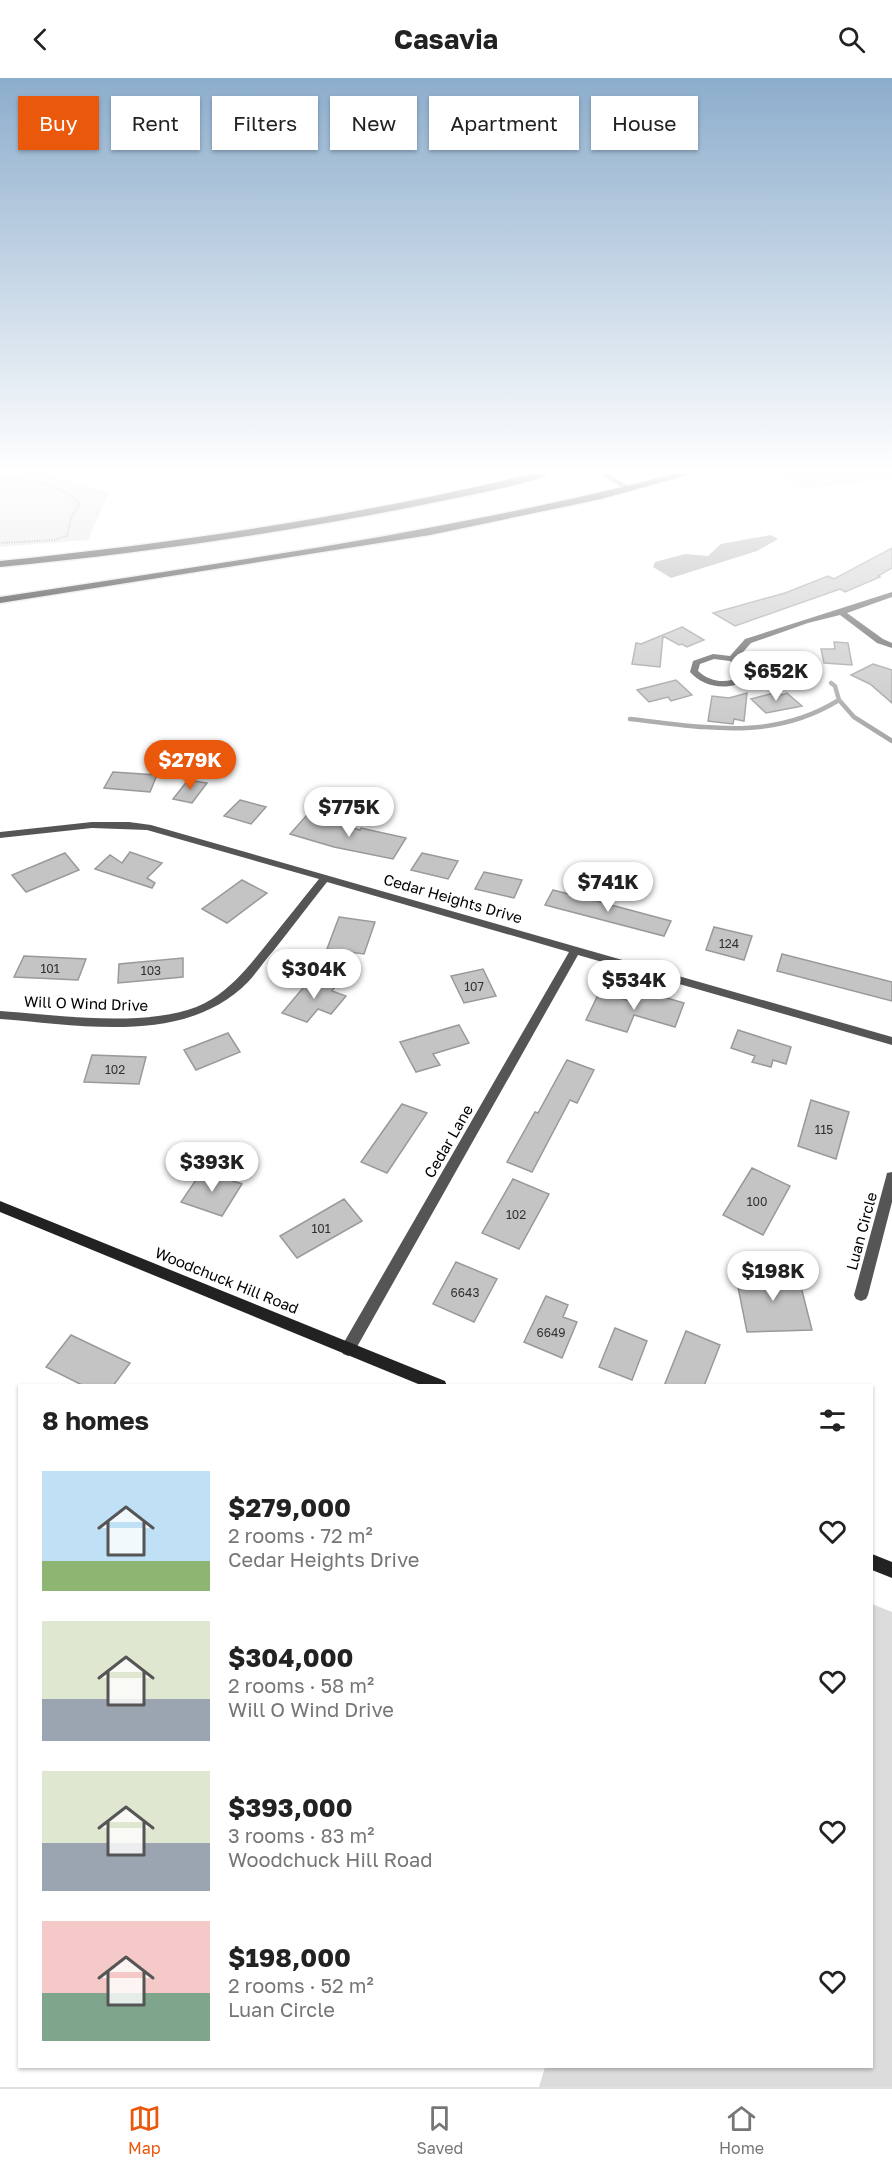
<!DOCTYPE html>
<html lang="en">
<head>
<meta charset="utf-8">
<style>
	body { margin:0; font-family:"Golos Text",sans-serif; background:#f6f6f6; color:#222; height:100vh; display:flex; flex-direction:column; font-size:22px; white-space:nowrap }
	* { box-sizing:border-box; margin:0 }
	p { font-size:20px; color:#767676 }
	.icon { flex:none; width:33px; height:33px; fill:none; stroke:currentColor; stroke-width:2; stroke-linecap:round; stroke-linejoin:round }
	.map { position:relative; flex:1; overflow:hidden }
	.side { position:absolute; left:18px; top:1306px; width:855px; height:684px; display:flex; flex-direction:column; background:#fff; border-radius:0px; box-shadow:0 2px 4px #0004 }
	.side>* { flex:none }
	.guide { position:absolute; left:18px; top:18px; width:856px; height:54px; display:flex; gap:12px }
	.price { position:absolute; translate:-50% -51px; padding:0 14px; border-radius:21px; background:#fff; color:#222; font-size:20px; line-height:39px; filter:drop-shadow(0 2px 3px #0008) }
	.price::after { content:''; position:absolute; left:50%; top:36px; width:18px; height:14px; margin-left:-9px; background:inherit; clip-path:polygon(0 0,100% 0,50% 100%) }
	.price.current { background:#ea580c; color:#fff }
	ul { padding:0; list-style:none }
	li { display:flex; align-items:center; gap:18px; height:150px; padding:0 24px }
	li span { display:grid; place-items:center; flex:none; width:168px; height:120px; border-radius:0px; color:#555 }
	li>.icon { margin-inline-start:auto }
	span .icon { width:72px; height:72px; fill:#fffc; stroke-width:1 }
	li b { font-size:26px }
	h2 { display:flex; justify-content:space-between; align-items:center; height:72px; padding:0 24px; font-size:26px }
	.pill { padding:0 21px; border-radius:0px; background:#fff; box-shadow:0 2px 4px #0004; font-size:21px; line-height:54px }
	.pill.current { background:#ea580c; color:#fff }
	header { display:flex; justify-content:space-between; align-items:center; height:78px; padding:0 24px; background:#fff; font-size:27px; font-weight:700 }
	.tabs { display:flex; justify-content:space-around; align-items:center; height:84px; border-top:2px solid #e0e0e0; background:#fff; font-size:16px; color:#767676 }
	.tabs a { display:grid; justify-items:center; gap:3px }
	.tabs .current { color:#ea580c }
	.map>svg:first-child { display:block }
	.green { fill:#dcdcdc }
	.water { fill:#a3a3a3 }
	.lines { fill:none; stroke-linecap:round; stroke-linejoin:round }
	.stream { stroke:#a3a3a3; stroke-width:4.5 }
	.building { fill:#c4c4c4; stroke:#999; stroke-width:1.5 }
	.highway-casing { stroke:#dbdbdb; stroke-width:3 }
	.path { stroke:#777; stroke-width:2; stroke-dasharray:1 1.5; stroke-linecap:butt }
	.lane { stroke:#555; stroke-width:4.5 }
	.street { fill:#555; fill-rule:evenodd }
	.secondary { fill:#222; fill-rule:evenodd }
	.highway { fill:#000; fill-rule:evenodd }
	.labels { text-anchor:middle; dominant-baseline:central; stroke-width:4.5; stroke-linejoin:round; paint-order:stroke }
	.number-label { font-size:12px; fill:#313131 }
	.street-label { font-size:15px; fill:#000; stroke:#fff }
</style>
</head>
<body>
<header><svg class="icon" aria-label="back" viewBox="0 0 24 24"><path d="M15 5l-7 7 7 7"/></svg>Casavia<svg class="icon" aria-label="search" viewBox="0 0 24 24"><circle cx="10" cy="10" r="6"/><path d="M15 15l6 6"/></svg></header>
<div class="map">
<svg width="892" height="2009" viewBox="0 0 892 2009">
	<rect width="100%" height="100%" fill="#fff"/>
	<path class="green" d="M 0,396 L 45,396 L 109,414 L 88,462 L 0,469 Z
		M 781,396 L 892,396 L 892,401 L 798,411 Z
		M 872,1526 L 892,1534 L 892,2009 L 539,2009 L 545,1989 L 872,1989 Z"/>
	<path class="water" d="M 771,457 L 778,461 L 757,473 L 671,500 L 653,489 L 655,484 L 685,476 L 708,478 L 721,466 Z"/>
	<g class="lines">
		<path class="stream" d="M 839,622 L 854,639 L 892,663
			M 630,641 C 705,649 771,664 839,622 L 835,608 L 831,605"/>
	</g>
	<path class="building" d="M 892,470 L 892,490 L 878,498 L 880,499 L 845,514 L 840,511 L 735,548 L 713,535 L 785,515 L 828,498 L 834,501 Z
		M 682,549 L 704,562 L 687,569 L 682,566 L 679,567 L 663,558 L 660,589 L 632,586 L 636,565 L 641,566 Z
		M 834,564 L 848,565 L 852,587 L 824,585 L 821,571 L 835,571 Z
		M 873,586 L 892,592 L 892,625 L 870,606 L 851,597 Z
		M 676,602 L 692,617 L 671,623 L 668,619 L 649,624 L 637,612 Z
		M 778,614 L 782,617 L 787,615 L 802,628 L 766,635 L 751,621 Z
		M 747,615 L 744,643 L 734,641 L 733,646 L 708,643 L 712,618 L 729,620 Z
		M 113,694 L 157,697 L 150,714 L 104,710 Z
		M 188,702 L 207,705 L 192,725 L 173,721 Z
		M 240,722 L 266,729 L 251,746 L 224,738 Z
		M 307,737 L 360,752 L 361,750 L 406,760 L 393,781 L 334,769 L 290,756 Z
		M 130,774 L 162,785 L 147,800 L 155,805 L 152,810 L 95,791 L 110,777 L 122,785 Z
		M 65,775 L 79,792 L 26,814 L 12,797 Z
		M 422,775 L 458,783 L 448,801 L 411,792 Z
		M 484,794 L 522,802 L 514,820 L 475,811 Z
		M 242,802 L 267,815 L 227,845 L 202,831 Z
		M 553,812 L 600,824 L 671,843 L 664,858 L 545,827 Z
		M 339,839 L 375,844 L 364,876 L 327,871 Z
		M 714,849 L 752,858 L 744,882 L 706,872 Z
		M 782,876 L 892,904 L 892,923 L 777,893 Z
		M 24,878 L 86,881 L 78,902 L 14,899 Z
		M 183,880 L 183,899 L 118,905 L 119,886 Z
		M 483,891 L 496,918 L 464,925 L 451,898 Z
		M 313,898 L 337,906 L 332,913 L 346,918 L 331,936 L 318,931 L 307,944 L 282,935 Z
		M 643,913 L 684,925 L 675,949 L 634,937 L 627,954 L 586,942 L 599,915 L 638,925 Z
		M 459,947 L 469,965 L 433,976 L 440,987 L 416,994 L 400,964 Z
		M 738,952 L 791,969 L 786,986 L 773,982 L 771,989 L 752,984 L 755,978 L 731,970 Z
		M 228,955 L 240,974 L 196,992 L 184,972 Z
		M 92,977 L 146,979 L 139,1006 L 84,1004 Z
		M 567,982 L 594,992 L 577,1025 L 570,1022 L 532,1094 L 507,1084 L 535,1034 L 538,1035 Z
		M 811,1022 L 849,1034 L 836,1081 L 798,1068 Z
		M 402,1026 L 427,1035 L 387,1095 L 361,1084 Z
		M 752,1090 L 790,1108 L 763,1157 L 723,1137 Z
		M 202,1093 L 242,1106 L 222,1138 L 181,1124 Z
		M 513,1101 L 549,1116 L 519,1171 L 482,1155 Z
		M 344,1121 L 362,1143 L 297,1180 L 280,1158 Z
		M 456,1184 L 497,1201 L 474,1244 L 433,1226 Z
		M 797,1193 L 812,1252 L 747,1254 L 735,1194 Z
		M 546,1218 L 568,1227 L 563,1239 L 577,1244 L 562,1280 L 524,1264 Z
		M 615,1250 L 647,1263 L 632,1302 L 599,1289 Z
		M 686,1253 L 720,1267 L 704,1308 L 664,1308 Z
		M 71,1257 L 130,1285 L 113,1308 L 84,1308 L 46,1289 Z"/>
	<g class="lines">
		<g class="highway-casing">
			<path id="highway" d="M 532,396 L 548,396 C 537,404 473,416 456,420 C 305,452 153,474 0,489 L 0,483 C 179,465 356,438 532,396 Z
				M 675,396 L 691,396 L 601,421 L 430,457 L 0,525 L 0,519 C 227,484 453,453 675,396 Z"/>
		</g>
		<path class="path" d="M 0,400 C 26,404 61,403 79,426 L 71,440 L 67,458 L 54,462 L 0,465"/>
		<path class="lane" d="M 604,396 L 629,411"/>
		<path class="street" d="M 892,514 L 892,519 L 847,535 L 883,561 L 892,565 L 892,570 L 877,565 L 840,537 L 808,545 L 751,565 L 737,581 L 750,591 L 748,600 C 731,614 704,610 690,594 L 693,583 L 713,576 L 730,578 L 745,561 ZM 714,581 L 730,583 L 742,592 L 740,599 C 726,606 710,604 698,593 L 700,586 Z
			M 92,744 L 129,744 L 151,747 L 892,959 L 892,967 L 578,877 L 353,1276 L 348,1278 L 343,1276 L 341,1271 L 343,1266 L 569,874 L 327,804 C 309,827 292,849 274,872 C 265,882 257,894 248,904 C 185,968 81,947 0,941 L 0,933 C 58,937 162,953 212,921 C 236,906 252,884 270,862 C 286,842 302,822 319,801 L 147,752 L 92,750 L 0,760 L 0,754 Z
			M 892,1094 L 892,1124 L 868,1217 L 866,1221 L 861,1223 L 856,1221 L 854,1217 L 886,1099 L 887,1095 Z"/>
		<path class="secondary" d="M 0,1123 L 445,1303 L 447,1308 L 423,1308 L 0,1134 Z
			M 872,1476 L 892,1484 L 892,1500 L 872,1492 Z"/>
		<use href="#highway" class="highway"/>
	</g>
	<linearGradient id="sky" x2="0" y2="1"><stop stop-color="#8cadcc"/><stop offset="0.58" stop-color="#fff"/><stop offset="1" stop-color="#fff" stop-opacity="0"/></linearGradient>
	<rect width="892" height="677" fill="url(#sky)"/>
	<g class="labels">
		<g class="number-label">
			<text x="729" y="865">124</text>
			<text x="50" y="890">101</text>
			<text x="151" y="892">103</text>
			<text x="474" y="908">107</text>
			<text x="115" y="991">102</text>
			<text x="824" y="1051">115</text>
			<text x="757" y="1123">100</text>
			<text x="516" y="1136">102</text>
			<text x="321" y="1150">101</text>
			<text x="465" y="1214">6643</text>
			<text x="551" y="1254">6649</text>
		</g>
		<g class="street-label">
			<text transform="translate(453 820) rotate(16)">Cedar Heights Drive</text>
			<text transform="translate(86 925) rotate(2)">Will O Wind Drive</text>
			<text transform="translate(448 1063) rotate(-60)">Cedar Lane</text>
			<text transform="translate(861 1153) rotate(-75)">Luan Circle</text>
			<text transform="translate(227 1202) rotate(22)">Woodchuck Hill Road</text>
		</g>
	</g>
</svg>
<b class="price" style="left:776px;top:624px">$652K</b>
<b class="price current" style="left:190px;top:713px">$279K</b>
<b class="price" style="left:349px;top:760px">$775K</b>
<b class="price" style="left:608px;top:835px">$741K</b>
<b class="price" style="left:314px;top:922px">$304K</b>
<b class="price" style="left:634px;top:933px">$534K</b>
<b class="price" style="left:212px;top:1115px">$393K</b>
<b class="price" style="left:773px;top:1224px">$198K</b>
<div class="guide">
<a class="pill current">Buy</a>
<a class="pill">Rent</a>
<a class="pill">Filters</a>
<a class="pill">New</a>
<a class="pill">Apartment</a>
<a class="pill">House</a>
</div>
<section class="side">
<h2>8 homes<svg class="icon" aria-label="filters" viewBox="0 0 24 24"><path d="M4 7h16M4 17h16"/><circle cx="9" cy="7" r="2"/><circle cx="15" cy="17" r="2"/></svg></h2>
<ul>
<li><span style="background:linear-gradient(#bfe0f5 75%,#8fb573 0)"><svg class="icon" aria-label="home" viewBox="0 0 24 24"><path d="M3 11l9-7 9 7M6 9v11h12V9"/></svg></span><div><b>$279,000</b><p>2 rooms · 72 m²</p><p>Cedar Heights Drive</p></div><svg class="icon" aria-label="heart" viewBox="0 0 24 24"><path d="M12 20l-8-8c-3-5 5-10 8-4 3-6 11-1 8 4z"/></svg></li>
<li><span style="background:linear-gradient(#dfe7d0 65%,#9aa5b1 0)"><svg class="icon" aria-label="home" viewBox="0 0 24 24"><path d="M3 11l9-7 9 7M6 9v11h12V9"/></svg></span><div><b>$304,000</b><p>2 rooms · 58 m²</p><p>Will O Wind Drive</p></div><svg class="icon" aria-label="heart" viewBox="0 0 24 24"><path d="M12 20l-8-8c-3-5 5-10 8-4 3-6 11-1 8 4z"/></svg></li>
<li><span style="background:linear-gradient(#dfe7d0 60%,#9aa5b1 0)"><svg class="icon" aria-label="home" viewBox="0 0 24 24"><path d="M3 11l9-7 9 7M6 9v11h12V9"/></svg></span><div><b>$393,000</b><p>3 rooms · 83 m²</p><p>Woodchuck Hill Road</p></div><svg class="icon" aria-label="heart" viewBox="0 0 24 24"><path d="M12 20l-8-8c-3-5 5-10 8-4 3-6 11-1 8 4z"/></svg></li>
<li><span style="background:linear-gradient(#f6c9c9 60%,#7fa58c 0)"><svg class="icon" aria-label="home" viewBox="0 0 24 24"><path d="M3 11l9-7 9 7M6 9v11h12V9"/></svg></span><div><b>$198,000</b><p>2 rooms · 52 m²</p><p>Luan Circle</p></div><svg class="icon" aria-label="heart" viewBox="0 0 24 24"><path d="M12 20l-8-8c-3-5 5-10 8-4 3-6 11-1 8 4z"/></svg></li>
</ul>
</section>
</div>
<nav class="tabs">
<a class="current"><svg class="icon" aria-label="map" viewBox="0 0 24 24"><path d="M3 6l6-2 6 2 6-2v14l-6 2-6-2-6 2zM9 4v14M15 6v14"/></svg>Map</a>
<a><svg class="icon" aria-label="saved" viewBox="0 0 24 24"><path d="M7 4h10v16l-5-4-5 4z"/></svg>Saved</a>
<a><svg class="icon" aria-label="home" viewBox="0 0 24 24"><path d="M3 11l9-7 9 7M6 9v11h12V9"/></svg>Home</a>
</nav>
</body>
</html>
